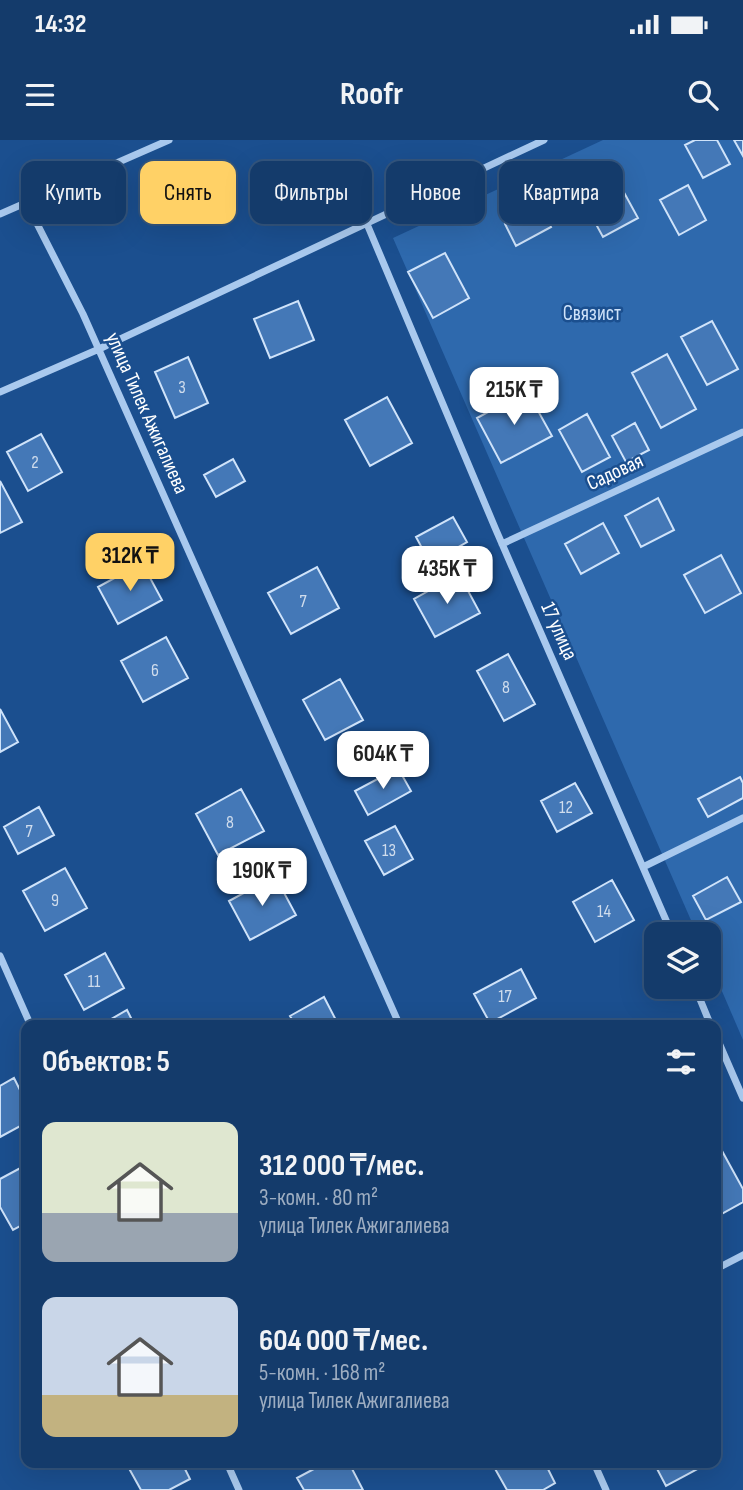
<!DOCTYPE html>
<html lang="ru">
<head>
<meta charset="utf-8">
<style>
	body { margin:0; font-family:"Sofia Sans Condensed",sans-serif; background:#214673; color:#f1f3f6; height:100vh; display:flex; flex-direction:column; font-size:26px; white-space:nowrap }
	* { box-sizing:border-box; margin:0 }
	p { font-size:23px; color:#9dadc1 }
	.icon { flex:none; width:38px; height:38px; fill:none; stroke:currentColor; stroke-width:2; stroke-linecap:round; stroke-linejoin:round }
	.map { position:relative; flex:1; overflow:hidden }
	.sheet { position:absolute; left:21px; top:880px; width:700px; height:448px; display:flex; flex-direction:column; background:#143b6b; border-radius:14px; box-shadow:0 7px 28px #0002,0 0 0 2px #33557e }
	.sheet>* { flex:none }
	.top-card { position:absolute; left:21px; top:21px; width:702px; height:63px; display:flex; gap:14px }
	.fabs { position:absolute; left:644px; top:782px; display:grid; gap:14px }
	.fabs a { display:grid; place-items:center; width:77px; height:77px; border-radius:14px; background:#143b6b; box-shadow:0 7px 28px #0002,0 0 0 2px #33557e; font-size:35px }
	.price { position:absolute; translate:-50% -60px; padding:0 16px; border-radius:14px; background:#fff; color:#222; font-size:23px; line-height:46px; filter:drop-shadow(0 2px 4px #0008) }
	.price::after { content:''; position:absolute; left:50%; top:42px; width:21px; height:16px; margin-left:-10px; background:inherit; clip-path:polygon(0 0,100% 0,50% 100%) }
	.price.active { background:#ffd166; color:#111 }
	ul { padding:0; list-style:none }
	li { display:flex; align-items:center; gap:21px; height:175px; padding:0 21px }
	li span { display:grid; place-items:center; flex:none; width:196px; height:140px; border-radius:14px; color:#555 }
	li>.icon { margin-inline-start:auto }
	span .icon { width:84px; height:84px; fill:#fffc; stroke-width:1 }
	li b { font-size:30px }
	h2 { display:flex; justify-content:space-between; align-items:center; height:84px; padding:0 21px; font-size:30px }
	.chip { padding:0 24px; border-radius:14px; background:#143b6b; box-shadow:0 7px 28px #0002,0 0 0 2px #33557e; font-size:24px; line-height:63px }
	.chip.active { background:#ffd166; color:#111 }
	.status { display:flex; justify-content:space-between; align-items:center; height:49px; padding:0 35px; background:#143b6b; direction:ltr }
	.status svg { height:19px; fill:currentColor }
	header { display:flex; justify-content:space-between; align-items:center; height:91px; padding:0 21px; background:#143b6b; font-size:32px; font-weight:700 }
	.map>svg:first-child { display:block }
	.green { fill:#2e69ad }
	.building { fill:#4478b7; stroke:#cfe3fa; stroke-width:2 }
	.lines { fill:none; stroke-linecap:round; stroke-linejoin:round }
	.street { stroke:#a9c9ee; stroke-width:7 }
	.labels { text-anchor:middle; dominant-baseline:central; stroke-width:5; stroke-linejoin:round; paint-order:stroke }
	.number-label { font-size:18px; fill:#d0dded }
	.park-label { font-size:21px; fill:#cfe3fa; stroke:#1b4f8f }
	.street-label { font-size:21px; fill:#fff; stroke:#1b4f8f }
</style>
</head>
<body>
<div class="status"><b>14:32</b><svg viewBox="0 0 49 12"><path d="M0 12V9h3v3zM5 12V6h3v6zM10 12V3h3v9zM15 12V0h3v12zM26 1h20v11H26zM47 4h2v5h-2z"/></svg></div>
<header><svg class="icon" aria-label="menu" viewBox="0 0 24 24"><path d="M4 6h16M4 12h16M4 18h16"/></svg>Roofr<svg class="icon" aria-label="search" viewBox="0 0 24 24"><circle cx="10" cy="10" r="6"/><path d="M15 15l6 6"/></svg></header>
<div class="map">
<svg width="743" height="1350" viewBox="0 0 743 1350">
	<rect width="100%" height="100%" fill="#1b4f8f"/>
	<path class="green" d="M 603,0 L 743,0 L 743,900 L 709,821 L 709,794 L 697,794 L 393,98 Z"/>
	<path class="building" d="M 695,0 L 717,0 L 730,24 L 703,38 L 685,5 Z
		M 734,0 L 743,0 L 743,16 Z
		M 615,36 L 638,78 L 603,97 L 580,55 Z
		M 688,45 L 706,80 L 679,95 L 660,60 Z
		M 539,65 L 551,87 L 516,106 L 505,84 Z
		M 445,113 L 469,158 L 433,178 L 408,132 Z
		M 298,161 L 314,200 L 270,218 L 254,179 Z
		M 712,181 L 738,229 L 707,245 L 681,197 Z
		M 667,214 L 696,269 L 661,288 L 632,233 Z
		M 188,217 L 208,263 L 175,278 L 155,232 Z
		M 527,251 L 552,296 L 501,323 L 477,278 Z
		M 387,257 L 412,303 L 370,326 L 345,280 Z
		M 587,274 L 610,317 L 582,332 L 559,290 Z
		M 635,283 L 649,310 L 626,322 L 612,296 Z
		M 41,294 L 62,332 L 28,351 L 7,312 Z
		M 233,319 L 245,341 L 216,357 L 204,335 Z
		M 0,341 L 22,382 L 0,393 Z
		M 658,358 L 674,390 L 641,407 L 625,376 Z
		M 453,377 L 467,402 L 430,423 L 416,397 Z
		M 603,383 L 619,413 L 581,434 L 565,404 Z
		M 721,415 L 741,453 L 705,473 L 684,435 Z
		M 142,423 L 162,460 L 118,484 L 98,447 Z
		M 317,427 L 339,468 L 291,494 L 268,453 Z
		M 459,434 L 480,473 L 435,497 L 414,459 Z
		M 166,497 L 188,538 L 143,562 L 121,521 Z
		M 508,514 L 535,564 L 504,581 L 477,531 Z
		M 340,539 L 363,580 L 325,600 L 303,560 Z
		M 0,569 L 18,602 L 0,612 Z
		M 398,628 L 411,651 L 368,675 L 355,651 Z
		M 740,637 L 743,643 L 743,658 L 708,677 L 698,659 Z
		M 575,643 L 592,673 L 557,692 L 541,661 Z
		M 241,649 L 264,691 L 218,715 L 196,674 Z
		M 39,667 L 54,695 L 18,714 L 4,687 Z
		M 395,686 L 413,719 L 384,735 L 365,701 Z
		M 65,728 L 87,768 L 45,791 L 23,751 Z
		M 275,736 L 296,775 L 250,800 L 229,761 Z
		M 727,737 L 741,762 L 706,780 L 693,756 Z
		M 612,740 L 634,780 L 595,802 L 573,762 Z
		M 105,813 L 124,848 L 84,870 L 65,835 Z
		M 521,829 L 536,858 L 490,883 L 474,854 Z
		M 324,857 L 339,886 L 296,886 L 290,876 Z
		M 127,870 L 135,886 L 99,886 Z
		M 14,938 L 26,962 L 26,983 L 0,997 L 0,946 Z
		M 721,1009 L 743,1049 L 743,1062 L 716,1077 L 716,1012 Z
		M 26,1025 L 26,1083 L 13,1090 L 0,1067 L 0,1039 Z
		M 126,1323 L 182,1323 L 190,1339 L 169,1350 L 141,1350 Z
		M 325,1323 L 349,1323 L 363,1350 L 304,1350 L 297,1338 Z
		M 502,1323 L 545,1323 L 555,1343 L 543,1350 L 507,1350 L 494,1327 Z
		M 654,1323 L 707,1323 L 707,1324 L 666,1346 Z"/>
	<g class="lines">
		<path class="street" d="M 26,62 L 83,174 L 400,886
			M 0,74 L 169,0
			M 367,84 L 496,390 L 672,794
			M 0,252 L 99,209 L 544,0
			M 502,404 L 743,292
			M 643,727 L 743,678
			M 0,816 L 31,886
			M 695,847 L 711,886
			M 716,896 L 743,958
			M 716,1129 L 743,1115
			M 227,1323 L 239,1350
			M 594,1323 L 606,1350"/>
	</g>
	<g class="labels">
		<g class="number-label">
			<text x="182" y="247">3</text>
			<text x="35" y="322">2</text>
			<text x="303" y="461">7</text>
			<text x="155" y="530">6</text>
			<text x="506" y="547">8</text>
			<text x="566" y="667">12</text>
			<text x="230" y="682">8</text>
			<text x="29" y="691">7</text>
			<text x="389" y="710">13</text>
			<text x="55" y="760">9</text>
			<text x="604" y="771">14</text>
			<text x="94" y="841">11</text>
			<text x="505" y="856">17</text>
		</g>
		<g class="park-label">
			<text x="592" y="173">Связист</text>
		</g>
		<g class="street-label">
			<text transform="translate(147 273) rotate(66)">улица Тилек Ажигалиева</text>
			<text transform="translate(615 332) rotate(-25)">Садовая</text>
			<text transform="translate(559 491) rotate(66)">17 улица</text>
		</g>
	</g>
</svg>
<div class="fabs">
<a><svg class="icon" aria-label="layers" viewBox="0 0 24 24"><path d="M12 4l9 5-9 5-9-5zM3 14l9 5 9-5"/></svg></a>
</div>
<b class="price" style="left:514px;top:287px">215K ₸</b>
<b class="price active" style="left:130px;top:453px">312K ₸</b>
<b class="price" style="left:447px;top:466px">435K ₸</b>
<b class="price" style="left:383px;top:651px">604K ₸</b>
<b class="price" style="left:262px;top:768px">190K ₸</b>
<div class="top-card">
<a class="chip">Купить</a>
<a class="chip active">Снять</a>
<a class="chip">Фильтры</a>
<a class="chip">Новое</a>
<a class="chip">Квартира</a>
</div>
<section class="sheet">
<h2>Объектов: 5<svg class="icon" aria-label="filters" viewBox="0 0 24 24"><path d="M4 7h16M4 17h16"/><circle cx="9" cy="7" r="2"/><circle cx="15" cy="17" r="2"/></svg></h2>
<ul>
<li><span style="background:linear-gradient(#dfe7d0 65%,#9aa5b1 0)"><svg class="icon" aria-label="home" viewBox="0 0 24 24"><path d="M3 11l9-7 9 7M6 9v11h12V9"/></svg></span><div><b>312 000 ₸/мес.</b><p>3-комн. · 80 m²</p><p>улица Тилек Ажигалиева</p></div></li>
<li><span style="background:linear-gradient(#c9d6e8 70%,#c2b280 0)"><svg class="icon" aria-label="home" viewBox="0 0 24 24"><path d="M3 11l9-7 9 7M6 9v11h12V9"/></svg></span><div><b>604 000 ₸/мес.</b><p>5-комн. · 168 m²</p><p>улица Тилек Ажигалиева</p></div></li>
</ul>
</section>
</div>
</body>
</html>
